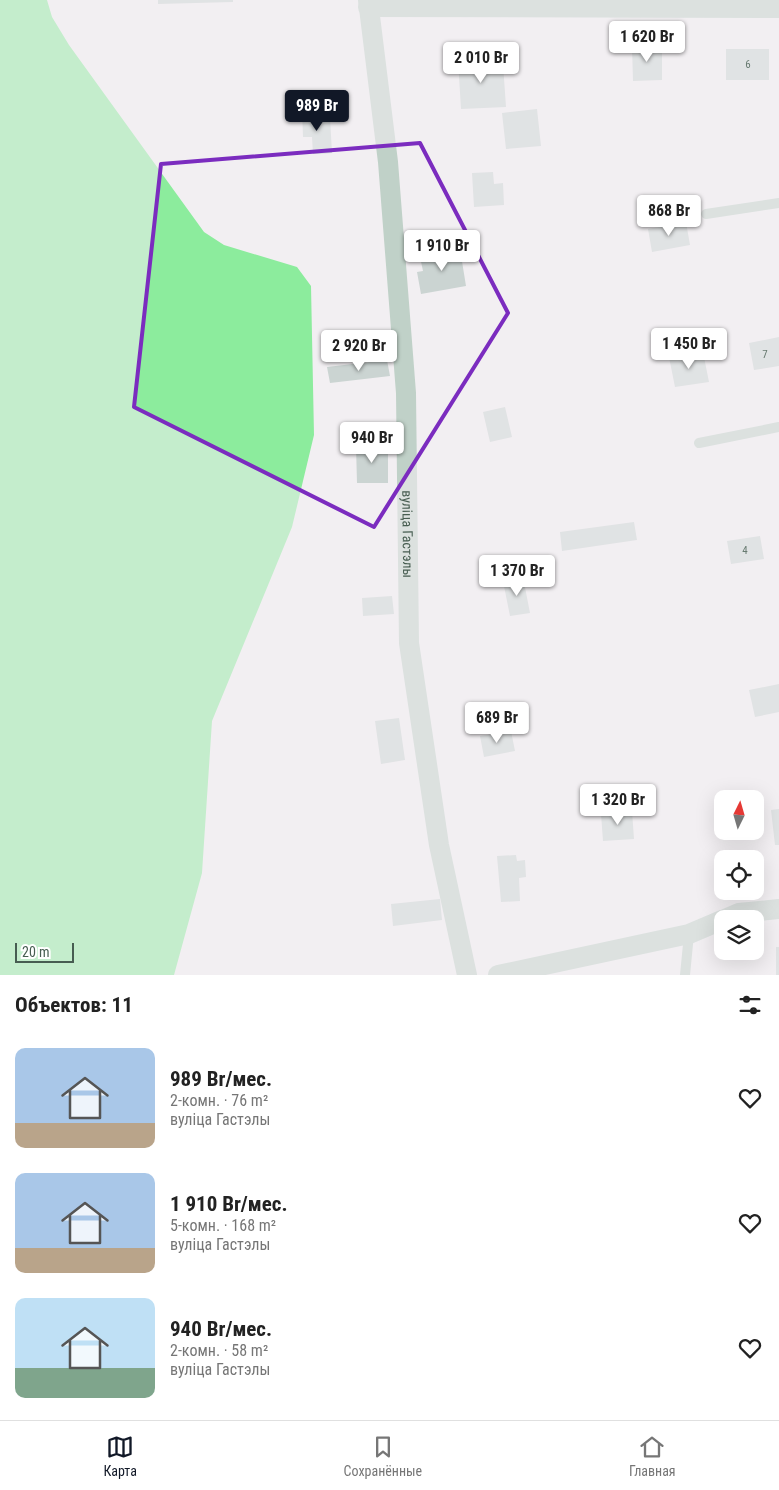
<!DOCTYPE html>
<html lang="ru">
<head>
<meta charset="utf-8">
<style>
	body { margin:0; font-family:"Roboto Condensed",sans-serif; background:#f6f6f6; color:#222; height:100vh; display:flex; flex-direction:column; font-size:19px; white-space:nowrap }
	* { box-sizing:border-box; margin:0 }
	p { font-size:16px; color:#767676 }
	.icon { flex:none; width:28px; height:28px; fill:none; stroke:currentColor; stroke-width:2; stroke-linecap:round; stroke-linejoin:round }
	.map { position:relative; height:975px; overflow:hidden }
	.drawer { display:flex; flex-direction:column; background:#fff; flex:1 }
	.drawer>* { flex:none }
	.needle { width:32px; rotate:5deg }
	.tools { position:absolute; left:714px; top:790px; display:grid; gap:10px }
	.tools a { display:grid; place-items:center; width:50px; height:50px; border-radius:10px; background:#fff; box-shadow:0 5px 20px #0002; font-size:25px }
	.scale { position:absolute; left:15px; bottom:12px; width:59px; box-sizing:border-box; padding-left:5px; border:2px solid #475d51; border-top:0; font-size:14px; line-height:18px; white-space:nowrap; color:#475d51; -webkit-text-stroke:4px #fff; paint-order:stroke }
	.price { position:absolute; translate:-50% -42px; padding:0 11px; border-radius:5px; background:#fff; color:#222; font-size:16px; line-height:32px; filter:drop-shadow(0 1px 2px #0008) }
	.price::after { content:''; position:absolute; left:50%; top:30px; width:15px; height:11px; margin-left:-8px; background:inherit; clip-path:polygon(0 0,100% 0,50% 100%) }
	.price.selected { background:#111827; color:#fff }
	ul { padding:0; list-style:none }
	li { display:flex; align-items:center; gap:15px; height:125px; padding:0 15px }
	li span { display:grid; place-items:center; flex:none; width:140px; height:100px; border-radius:10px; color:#555 }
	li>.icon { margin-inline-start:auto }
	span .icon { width:60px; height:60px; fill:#fffc; stroke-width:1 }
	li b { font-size:21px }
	h2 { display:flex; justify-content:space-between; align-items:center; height:60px; padding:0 15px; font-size:21px }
	.dock { display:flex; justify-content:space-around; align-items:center; height:70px; border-top:1px solid #e0e0e0; background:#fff; font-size:14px; color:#767676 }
	.dock a { display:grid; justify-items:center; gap:2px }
	.dock .selected { color:#111827 }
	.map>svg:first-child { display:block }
	.water { fill:#8cec9d }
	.building { fill:#cbd4d2 }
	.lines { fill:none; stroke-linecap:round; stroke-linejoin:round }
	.lane { stroke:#c0d1c8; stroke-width:10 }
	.street { stroke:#c0d1c8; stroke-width:20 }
	.marked { fill:none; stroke:#7b2cbf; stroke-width:4; stroke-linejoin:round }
	.labels { text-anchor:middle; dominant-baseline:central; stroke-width:4; stroke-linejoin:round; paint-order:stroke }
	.number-label { font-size:11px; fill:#687b71 }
	.street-label { font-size:14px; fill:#475d51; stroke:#fff }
</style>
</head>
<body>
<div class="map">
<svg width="779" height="975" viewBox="0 0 779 975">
	<rect width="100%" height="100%" fill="#f2eff2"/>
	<path class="water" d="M 0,0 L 47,0 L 52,17 L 69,45 L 204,232 L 224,245 L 297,267 L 311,286 L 314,435 L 292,527 L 212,721 L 202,873 L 174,975 L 0,975 Z"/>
	<path class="building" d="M 158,0 L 233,0 L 233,2 L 158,4 Z
		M 662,45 L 662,80 L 633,81 L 632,46 Z
		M 726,49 L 769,49 L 769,80 L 726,80 Z
		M 493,58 L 494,65 L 503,64 L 506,107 L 461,109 L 458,60 Z
		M 302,109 L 313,109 L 313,119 L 330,118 L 332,153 L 313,154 L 312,137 L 303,137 Z
		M 537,109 L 541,146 L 506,149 L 502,113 Z
		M 493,172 L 494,184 L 503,183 L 504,205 L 474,207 L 472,173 Z
		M 686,222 L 690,245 L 652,252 L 648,229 Z
		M 460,249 L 466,286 L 421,294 L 417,272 L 423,271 L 420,257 Z
		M 779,337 L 779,366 L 754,370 L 749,343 Z
		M 703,352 L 709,382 L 675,387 L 669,357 Z
		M 387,360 L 390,376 L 330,383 L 327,367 Z
		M 505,407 L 512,437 L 490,442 L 483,412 Z
		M 388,445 L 388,483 L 357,483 L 356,446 Z
		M 634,522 L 637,540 L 562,551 L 560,532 Z
		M 760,536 L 764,559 L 731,564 L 727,541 Z
		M 523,577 L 530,613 L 510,616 L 503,581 Z
		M 392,596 L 394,614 L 363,616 L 362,598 Z
		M 779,684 L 779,712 L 755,717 L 749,690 Z
		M 399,718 L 405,760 L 381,764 L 375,721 Z
		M 511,731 L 515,751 L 484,757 L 480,736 Z
		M 779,809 L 779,845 L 775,845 L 771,810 Z
		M 632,811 L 634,839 L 603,841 L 601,814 Z
		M 516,855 L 517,861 L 525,860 L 526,877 L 519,878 L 520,901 L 501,902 L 497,856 Z
		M 440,899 L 442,920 L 393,926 L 391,904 Z
		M 776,947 L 779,947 L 779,975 L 776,975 Z"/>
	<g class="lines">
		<path class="lane" d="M 706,214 L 779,203
			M 699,443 L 779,427
			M 685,975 L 689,934"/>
		<g class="street">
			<path id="s1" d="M 368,0 L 388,162 L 406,393 L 409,643 L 439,845 L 467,975"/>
			<path d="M 368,7 L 779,8"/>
			<path d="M 725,919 L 739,913 L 779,909"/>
			<path d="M 498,975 L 689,934 L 722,920"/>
		</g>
	</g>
	<path d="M0 0H779V975H0ZM 420,143 L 508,313 L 374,527 L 134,407 L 161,164 Z" fill="#f2eff2" fill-opacity=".55" fill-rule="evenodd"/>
	<path class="marked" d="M 420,143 L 508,313 L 374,527 L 134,407 L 161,164 Z"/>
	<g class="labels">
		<g class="number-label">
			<text x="748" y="64">6</text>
			<text x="765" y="354">7</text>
			<text x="745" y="550">4</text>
		</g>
		<g class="street-label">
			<text stroke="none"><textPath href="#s1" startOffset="536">вуліца Гастэлы</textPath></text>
		</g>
	</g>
</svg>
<div class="tools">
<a><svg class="needle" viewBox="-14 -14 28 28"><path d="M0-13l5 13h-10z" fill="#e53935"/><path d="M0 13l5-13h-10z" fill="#767676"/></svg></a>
<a><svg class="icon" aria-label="locate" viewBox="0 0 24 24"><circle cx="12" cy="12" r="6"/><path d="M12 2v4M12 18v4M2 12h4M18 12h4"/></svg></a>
<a><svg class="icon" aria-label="layers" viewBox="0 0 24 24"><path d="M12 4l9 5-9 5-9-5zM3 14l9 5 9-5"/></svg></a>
</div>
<div class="scale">20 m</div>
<b class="price" style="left:647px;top:63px">1 620 Br</b>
<b class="price" style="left:481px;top:84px">2 010 Br</b>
<b class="price selected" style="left:317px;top:132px">989 Br</b>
<b class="price" style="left:669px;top:237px">868 Br</b>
<b class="price" style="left:442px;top:272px">1 910 Br</b>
<b class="price" style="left:689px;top:370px">1 450 Br</b>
<b class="price" style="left:359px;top:372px">2 920 Br</b>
<b class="price" style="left:372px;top:464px">940 Br</b>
<b class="price" style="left:517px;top:597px">1 370 Br</b>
<b class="price" style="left:497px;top:744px">689 Br</b>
<b class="price" style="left:618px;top:826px">1 320 Br</b>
</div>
<section class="drawer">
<h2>Объектов: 11<svg class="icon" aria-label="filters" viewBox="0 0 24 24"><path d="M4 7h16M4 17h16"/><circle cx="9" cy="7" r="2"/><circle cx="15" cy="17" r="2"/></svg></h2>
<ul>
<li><span style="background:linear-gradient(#a9c7e8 75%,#b9a48a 0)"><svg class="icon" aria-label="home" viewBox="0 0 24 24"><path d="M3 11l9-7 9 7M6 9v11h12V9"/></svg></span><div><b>989 Br/мес.</b><p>2-комн. · 76 m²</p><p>вуліца Гастэлы</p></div><svg class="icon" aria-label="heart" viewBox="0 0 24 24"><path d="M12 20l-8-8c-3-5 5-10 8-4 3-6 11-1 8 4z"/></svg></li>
<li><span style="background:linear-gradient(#a9c7e8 75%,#b9a48a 0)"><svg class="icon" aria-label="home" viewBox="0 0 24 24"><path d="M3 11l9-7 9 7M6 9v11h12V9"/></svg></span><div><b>1 910 Br/мес.</b><p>5-комн. · 168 m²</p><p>вуліца Гастэлы</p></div><svg class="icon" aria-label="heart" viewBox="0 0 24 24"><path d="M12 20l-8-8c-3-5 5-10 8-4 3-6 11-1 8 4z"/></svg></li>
<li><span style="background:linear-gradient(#bfe0f5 70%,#7fa58c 0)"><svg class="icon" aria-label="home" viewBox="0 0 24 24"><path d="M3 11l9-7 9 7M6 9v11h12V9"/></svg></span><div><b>940 Br/мес.</b><p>2-комн. · 58 m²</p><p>вуліца Гастэлы</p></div><svg class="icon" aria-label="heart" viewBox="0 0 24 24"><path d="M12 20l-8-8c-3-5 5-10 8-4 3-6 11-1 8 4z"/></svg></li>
</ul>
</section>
<nav class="dock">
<a class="selected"><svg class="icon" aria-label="map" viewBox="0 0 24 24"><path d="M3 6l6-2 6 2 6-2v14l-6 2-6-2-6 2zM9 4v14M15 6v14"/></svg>Карта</a>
<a><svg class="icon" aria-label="saved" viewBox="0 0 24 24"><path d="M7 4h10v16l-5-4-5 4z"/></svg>Сохранённые</a>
<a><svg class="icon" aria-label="home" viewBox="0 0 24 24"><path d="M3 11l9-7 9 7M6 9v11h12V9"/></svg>Главная</a>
</nav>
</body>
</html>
